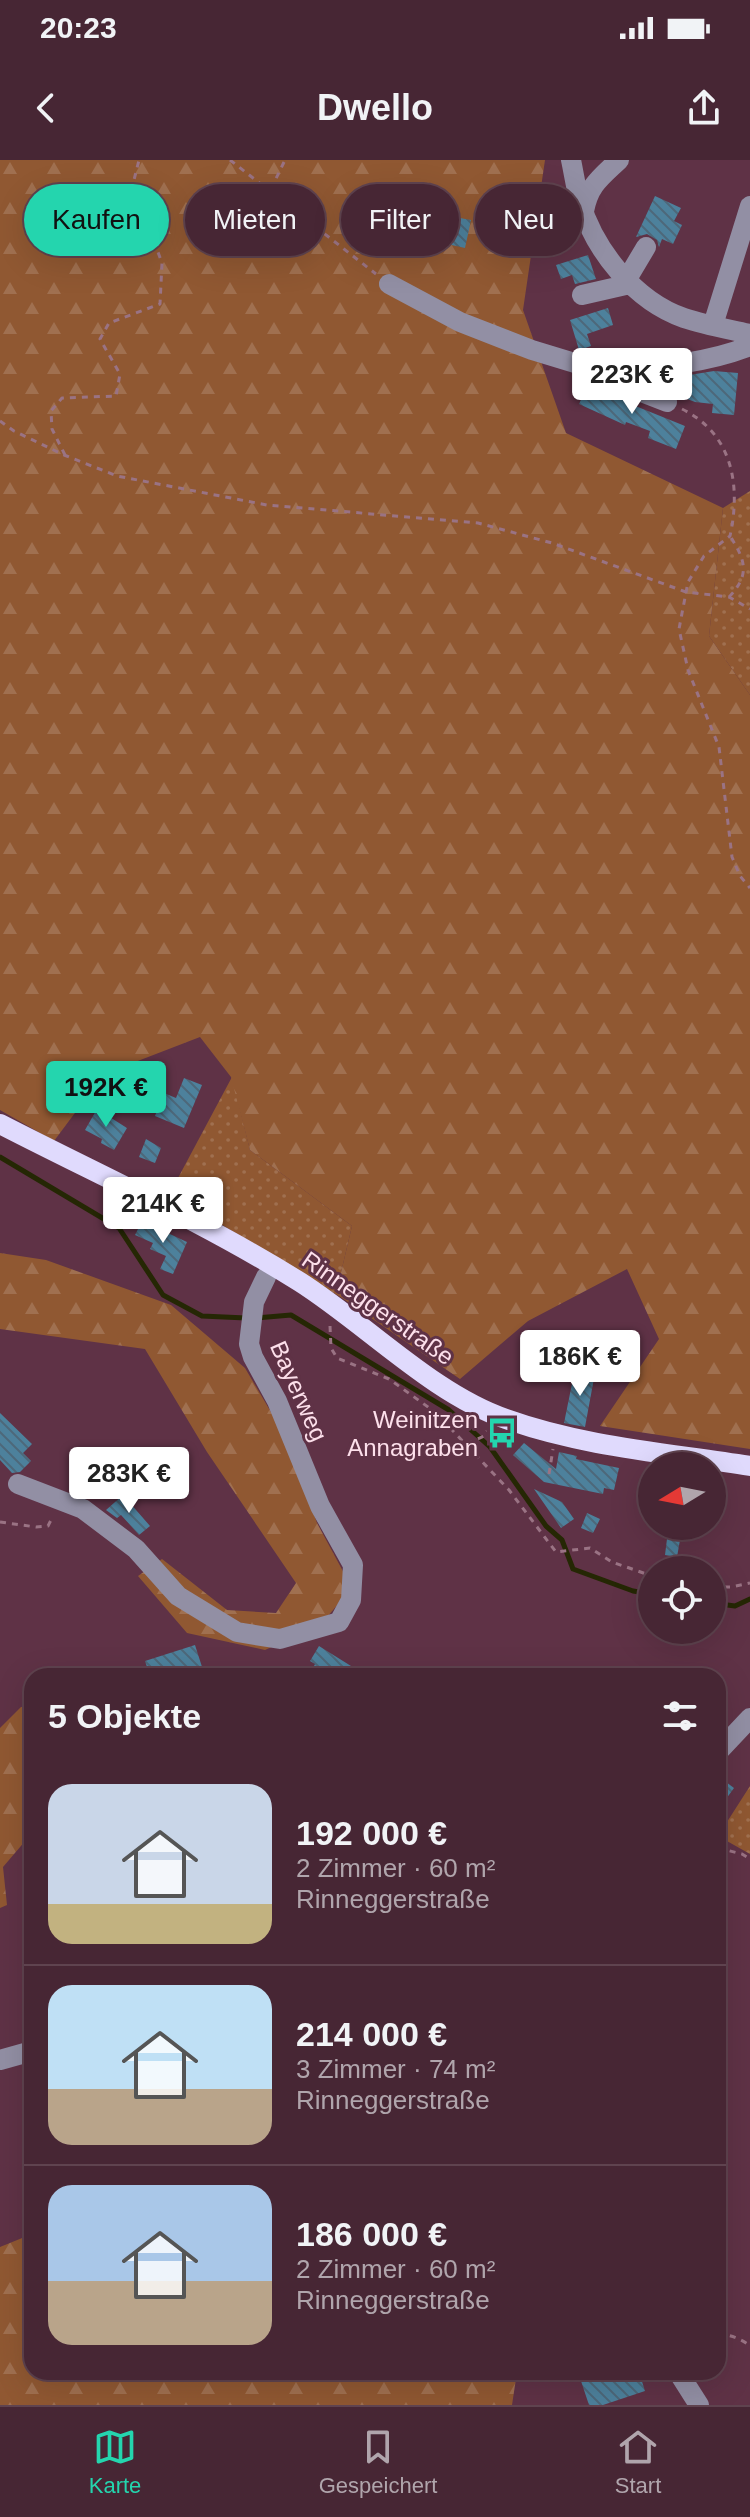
<!DOCTYPE html>
<html lang="de">
<head>
<meta charset="utf-8">
<style>
	body { margin:0; font-family:Arial,sans-serif; background:#513240; color:#f1f3f6; height:100vh; display:flex; flex-direction:column; font-size:30px; white-space:nowrap }
	* { box-sizing:border-box; margin:0 }
	p { font-size:26px; color:#b0a5ac }
	.icon { flex:none; width:44px; height:44px; fill:none; stroke:currentColor; stroke-width:2; stroke-linecap:round; stroke-linejoin:round }
	.map { position:relative; flex:1; overflow:hidden }
	.panel { position:absolute; left:24px; top:1508px; width:702px; height:712px; display:flex; flex-direction:column; background:#472634; border-radius:24px; box-shadow:0 8px 32px #0002,0 0 0 2px #5f434f }
	.panel>* { flex:none }
	.hud { position:absolute; left:24px; top:24px; width:702px; height:72px; display:flex; gap:16px }
	.needle { width:52px; rotate:260deg }
	.buttons { position:absolute; left:638px; top:1292px; display:grid; gap:16px }
	.buttons a { display:grid; place-items:center; width:88px; height:88px; border-radius:50%; background:#472634; box-shadow:0 8px 32px #0002,0 0 0 2px #5f434f; font-size:40px }
	.price { position:absolute; translate:-50% -68px; padding:0 18px; border-radius:8px; background:#fff; color:#222; font-size:26px; line-height:52px; filter:drop-shadow(0 2px 4px #0008) }
	.price::after { content:''; position:absolute; left:50%; top:48px; width:24px; height:18px; margin-left:-12px; background:inherit; clip-path:polygon(0 0,100% 0,50% 100%) }
	.price.selected { background:#24d5ae; color:#111 }
	ul { padding:0; list-style:none }
	li { display:flex; align-items:center; gap:24px; height:200px; padding:0 24px }
	li+li { border-top:2px solid #5f434f }
	li span { display:grid; place-items:center; flex:none; width:224px; height:160px; border-radius:24px; color:#555 }
	li>.icon { margin-inline-start:auto }
	span .icon { width:96px; height:96px; fill:#fffc; stroke-width:1 }
	li b { font-size:34px }
	h2 { display:flex; justify-content:space-between; align-items:center; height:96px; padding:0 24px; font-size:34px }
	.pill { padding:0 28px; border-radius:36px; background:#472634; box-shadow:0 8px 32px #0002,0 0 0 2px #5f434f; font-size:28px; line-height:72px }
	.pill.selected { background:#24d5ae; color:#111 }
	.status { display:flex; justify-content:space-between; align-items:center; height:56px; padding:0 40px; background:#472634; direction:ltr }
	.status svg { height:22px; fill:currentColor }
	header { display:flex; justify-content:space-between; align-items:center; height:104px; padding:0 24px; background:#472634; font-size:36px; font-weight:700 }
	.tabs { display:flex; justify-content:space-around; align-items:center; height:112px; border-top:2px solid #5f434f; background:#472634; font-size:22px; color:#b0a5ac }
	.tabs a { display:grid; justify-items:center; gap:4px }
	.tabs .selected { color:#24d5ae }
	.map>svg:first-child { display:block }
	.grass { fill:url(#grass-dots) }
	.forest { fill:url(#forest-firs) }
	.lines { fill:none; stroke-linecap:round; stroke-linejoin:round }
	.stream { stroke:#252704; stroke-width:5 }
	.building { fill:url(#building-back-hatch) }
	.path { stroke:#9a7384; stroke-width:3; stroke-dasharray:6 6; stroke-linecap:butt }
	.minor { stroke:#928fa4; stroke-width:20 }
	.major { stroke:#e0dafd; stroke-width:20 }
	.labels { text-anchor:middle; dominant-baseline:central; stroke-width:6; stroke-linejoin:round; paint-order:stroke }
	.street-label { font-size:24px; fill:#fde0eb; stroke:#5f3246 }
	.poi-label { font-size:24px; fill:#fde0eb; stroke:#5f3246; text-anchor:end }
</style>
</head>
<body>
<div class="status"><b>20:23</b><svg viewBox="0 0 49 12"><path d="M0 12V9h3v3zM5 12V6h3v6zM10 12V3h3v9zM15 12V0h3v12zM26 1h20v11H26zM47 4h2v5h-2z"/></svg></div>
<header><svg class="icon" aria-label="back" viewBox="0 0 24 24"><path d="M15 5l-7 7 7 7"/></svg>Dwello<svg class="icon" aria-label="share" viewBox="0 0 24 24"><path d="M12 15V3M7 8l5-5 5 5M5 13v7h14v-7"/></svg></header>
<div class="map">
<svg width="750" height="2245" viewBox="0 0 750 2245">
	<defs>
		<pattern id="grass-dots" width="8" height="8" patternUnits="userSpaceOnUse" patternTransform="scale(2)"><rect width="8" height="8" fill="#905832"/><path d="M2 2h.1M6 6h.1" fill="none" stroke="#a07050" stroke-width="1.8" stroke-linecap="round"/></pattern>
		<pattern id="forest-firs" width="22" height="20" patternUnits="userSpaceOnUse" patternTransform="scale(2)"><rect width="22" height="20" fill="#905832"/><path d="M5 1l3.5 6h-7zM16 11l3.5 6h-7z" fill="#a07050"/></pattern>
		<pattern id="building-back-hatch" width="6" height="6" patternUnits="userSpaceOnUse" patternTransform="scale(2)"><rect width="6" height="6" fill="#4d819c"/><path d="M-1 5l2 2M0 0l6 6M5-1l2 2" fill="none" stroke="#4d687a"/></pattern>
	</defs>
	<rect width="100%" height="100%" fill="#5f3246"/>
	<path class="grass" d="M 750,331 L 750,535 L 709,476 L 723,348 Z
		M 232,917 L 250,990 L 352,1066 L 339,1121 L 342,1138 L 170,1033 Z
		M 750,1626 L 750,1694 L 718,1676 Z"/>
	<path class="forest" d="M 0,0 L 545,0 L 523,150 L 566,273 L 723,348 L 709,476 L 750,535 L 750,1289 L 600,1266 L 659,1179 L 627,1109 L 528,1161 L 460,1219 L 342,1138 L 339,1121 L 352,1066 L 250,990 L 231,917 L 200,877 L 104,914 L 54,981 L 0,950 Z
		M 0,1093 L 46,1100 L 171,1145 L 245,1208 L 288,1281 L 317,1363 L 352,1428 L 321,1464 L 265,1490 L 187,1473 L 138,1416 L 162,1399 L 227,1450 L 276,1453 L 296,1423 L 207,1292 L 145,1189 L 0,1169 Z
		M 32,1546 L 32,1673 L 3,1707 L 7,1745 L 0,1748 L 0,1568 L 21,1547 Z
		M 32,2074 L 32,2212 L 517,2212 L 512,2245 L 0,2245 L 0,2087 Z"/>
	<g class="lines">
		<path class="stream" d="M 0,997 L 119,1068 L 163,1135 L 202,1156 L 246,1158
			M 256,1158 L 291,1155 L 449,1250 L 490,1287 L 546,1366 L 562,1380 L 573,1409 L 633,1431 L 652,1434
			M 712,1443 L 735,1446 L 750,1439"/>
	</g>
	<path class="building" d="M 655,36 L 681,48 L 674,61 L 682,65 L 673,84 L 662,79 L 659,87 L 657,80 L 647,74 L 636,77 Z
		M 443,55 L 471,60 L 465,88 L 438,82 Z
		M 518,72 L 530,74 L 526,92 L 514,90 Z
		M 588,95 L 596,119 L 575,124 L 572,115 L 561,119 L 556,105 Z
		M 608,148 L 613,165 L 587,174 L 591,186 L 579,190 L 570,160 Z
		M 714,211 L 738,213 L 734,255 L 712,253 L 713,244 L 695,242 L 682,237 L 683,216 Z
		M 590,221 L 608,233 L 634,243 L 633,245 L 685,266 L 676,289 L 648,278 L 650,271 L 626,262 L 625,265 L 579,244 Z
		M 184,918 L 202,925 L 184,968 L 155,956 L 162,936 L 164,933 L 176,938 Z
		M 97,949 L 127,968 L 114,990 L 101,983 L 102,979 L 85,970 Z
		M 146,979 L 161,988 L 155,1003 L 139,997 Z
		M 142,1061 L 187,1082 L 173,1114 L 160,1109 L 166,1096 L 150,1089 L 153,1083 L 135,1075 Z
		M 575,1209 L 595,1213 L 585,1267 L 564,1263 Z
		M 0,1253 L 32,1284 L 23,1293 L 31,1301 L 20,1312 L 12,1313 L 0,1300 Z
		M 524,1283 L 556,1309 L 559,1292 L 577,1296 L 576,1299 L 619,1308 L 614,1330 L 604,1328 L 603,1334 L 544,1322 L 513,1295 Z
		M 534,1329 L 562,1342 L 574,1359 L 561,1368 Z
		M 123,1335 L 150,1366 L 139,1375 L 121,1355 L 117,1358 L 106,1350 Z
		M 587,1353 L 600,1359 L 593,1373 L 581,1368 Z
		M 667,1379 L 680,1380 L 677,1397 L 665,1395 Z
		M 195,1485 L 203,1510 L 185,1516 L 150,1516 L 145,1501 Z
		M 319,1486 L 367,1516 L 309,1516 L 315,1504 L 310,1501 Z
		M 718,1616 L 734,1628 L 718,1650 Z
		M 597,2212 L 639,2212 L 645,2231 L 603,2245 L 589,2245 L 580,2218 Z"/>
	<g class="lines">
		<path class="path" d="M 230,0 L 376,114
			M 271,29 L 285,0
			M 682,249 C 733,274 741,326 730,376 L 704,396 L 688,422 L 679,469 L 688,510 L 719,587 L 732,697 L 740,716 L 750,728
			M 0,261 L 14,271 L 64,295 L 117,316 L 267,345 L 478,363 L 552,383 L 686,432 L 729,437 L 750,449
			M 65,295 L 52,269 L 51,251 L 62,238 L 116,236 L 120,214 L 100,179 L 109,163 L 160,144 L 162,103 L 133,24 L 139,0
			M 729,437 C 750,415 746,401 730,376
			M 330,1166 L 331,1188 L 337,1198 L 389,1219 L 435,1252 L 509,1330 L 556,1392 L 590,1388 L 612,1402 L 652,1416
			M 467,1284 L 484,1276 L 487,1271
			M 549,1314 L 553,1289
			M 0,1362 L 36,1367 L 48,1366 L 53,1356
			M 712,1427 L 731,1427 L 750,1423
			M 718,1688 L 742,1694 L 750,1699
			M 718,2175 C 728,2173 743,2180 750,2186"/>
		<path class="minor" d="M 571,0 C 574,14 576,29 580,42 C 595,91 635,141 684,158 C 705,165 728,169 750,174
			M 584,51 C 589,25 600,18 619,0
			M 627,119 L 646,87
			M 389,124 L 460,162 L 532,190 L 601,211 L 613,221 L 667,242
			M 582,135 L 630,124
			M 713,165 L 750,46
			M 601,211 C 652,207 702,205 750,186
			M 18,1324 L 83,1349 L 136,1389 L 178,1436 L 237,1472 L 280,1479 L 339,1462 L 351,1440 L 353,1405 L 320,1346 L 277,1241 L 253,1197 L 249,1184 L 254,1142 L 266,1117
			M 718,1592 L 750,1558
			M 0,1900 L 32,1891
			M 678,2212 L 699,2245"/>
		<path class="major" d="M 0,964 C 101,1016 204,1062 300,1122 C 366,1164 433,1234 506,1259 C 584,1287 669,1293 750,1306"/>
	</g>
	<defs>
		<g id="bus-bare" transform="scale(2.4)"><path d="M-5-6H5V4H4V6H2V4H-2V6H-4V4H-5ZM-3.5-4V0h7V-4ZM-3.5 1.2v1.5H-2V1.2ZM2 1.2v1.5H3.5V1.2Z" fill="#24d5ae" stroke="#5f3246" stroke-width="2.5" paint-order="stroke"/></g>
	</defs>
	<g fill-rule="evenodd">
		<use href="#bus-bare" x="502" y="1273"/>
	</g>
	<g class="labels">
		<g class="street-label">
			<text transform="translate(378 1148) rotate(35)">Rinneggerstraße</text>
			<text transform="translate(299 1231) rotate(66)">Bayerweg</text>
		</g>
		<g class="poi-label">
			<text x="478" y="1259">Weinitzen<tspan x="478" dy="28">Annagraben</tspan></text>
		</g>
	</g>
</svg>
<div class="buttons">
<a><svg class="needle" viewBox="-14 -14 28 28"><path d="M0-13l5 13h-10z" fill="#e53935"/><path d="M0 13l5-13h-10z" fill="#b0a5ac"/></svg></a>
<a><svg class="icon" aria-label="locate" viewBox="0 0 24 24"><circle cx="12" cy="12" r="6"/><path d="M12 2v4M12 18v4M2 12h4M18 12h4"/></svg></a>
</div>
<b class="price" style="left:632px;top:256px">223K €</b>
<b class="price selected" style="left:106px;top:969px">192K €</b>
<b class="price" style="left:163px;top:1085px">214K €</b>
<b class="price" style="left:580px;top:1238px">186K €</b>
<b class="price" style="left:129px;top:1355px">283K €</b>
<div class="hud">
<a class="pill selected">Kaufen</a>
<a class="pill">Mieten</a>
<a class="pill">Filter</a>
<a class="pill">Neu</a>
</div>
<section class="panel">
<h2>5 Objekte<svg class="icon" aria-label="filters" viewBox="0 0 24 24"><path d="M4 7h16M4 17h16"/><circle cx="9" cy="7" r="2"/><circle cx="15" cy="17" r="2"/></svg></h2>
<ul>
<li><span style="background:linear-gradient(#c9d6e8 75%,#c2b280 0)"><svg class="icon" aria-label="home" viewBox="0 0 24 24"><path d="M3 11l9-7 9 7M6 9v11h12V9"/></svg></span><div><b>192 000 €</b><p>2 Zimmer · 60 m²</p><p>Rinneggerstraße</p></div></li>
<li><span style="background:linear-gradient(#bfe0f5 65%,#b9a48a 0)"><svg class="icon" aria-label="home" viewBox="0 0 24 24"><path d="M3 11l9-7 9 7M6 9v11h12V9"/></svg></span><div><b>214 000 €</b><p>3 Zimmer · 74 m²</p><p>Rinneggerstraße</p></div></li>
<li><span style="background:linear-gradient(#a9c7e8 60%,#b9a48a 0)"><svg class="icon" aria-label="home" viewBox="0 0 24 24"><path d="M3 11l9-7 9 7M6 9v11h12V9"/></svg></span><div><b>186 000 €</b><p>2 Zimmer · 60 m²</p><p>Rinneggerstraße</p></div></li>
</ul>
</section>
</div>
<nav class="tabs">
<a class="selected"><svg class="icon" aria-label="map" viewBox="0 0 24 24"><path d="M3 6l6-2 6 2 6-2v14l-6 2-6-2-6 2zM9 4v14M15 6v14"/></svg>Karte</a>
<a><svg class="icon" aria-label="saved" viewBox="0 0 24 24"><path d="M7 4h10v16l-5-4-5 4z"/></svg>Gespeichert</a>
<a><svg class="icon" aria-label="home" viewBox="0 0 24 24"><path d="M3 11l9-7 9 7M6 9v11h12V9"/></svg>Start</a>
</nav>
</body>
</html>
